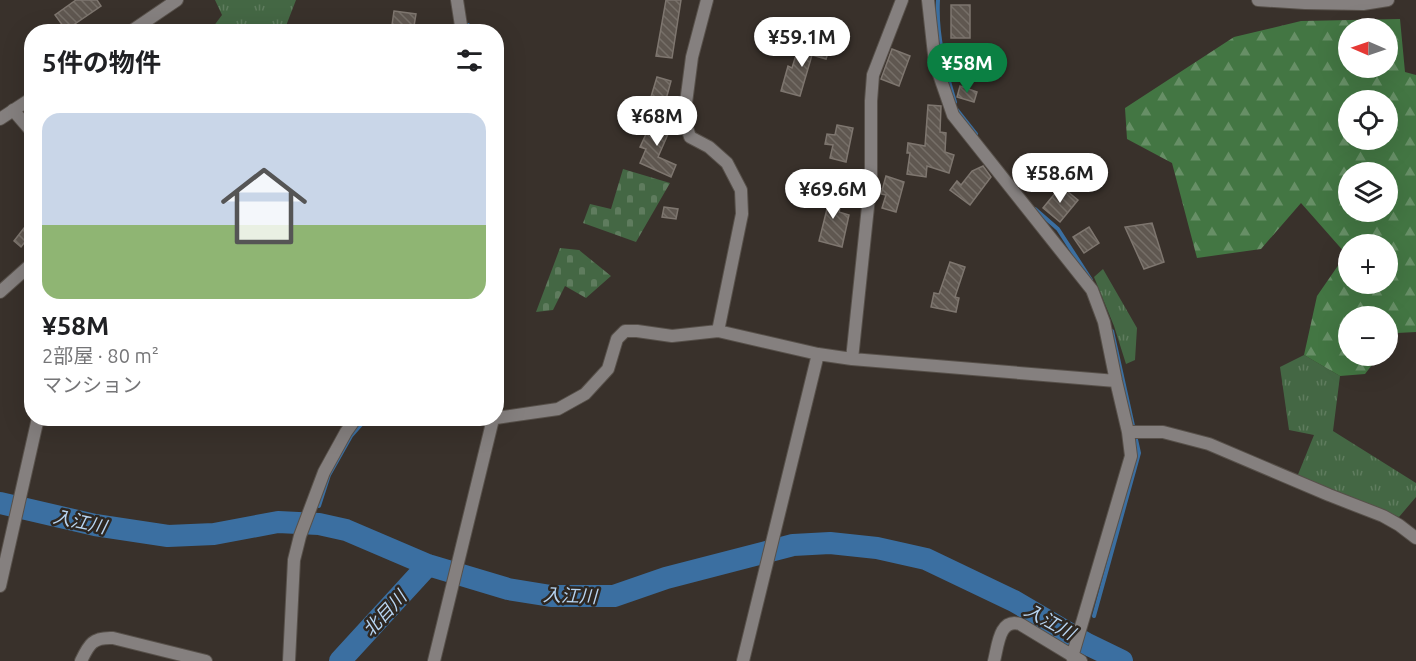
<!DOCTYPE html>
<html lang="ja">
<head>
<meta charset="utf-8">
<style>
	body { margin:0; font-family:Ubuntu,"Noto Sans JP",sans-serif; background:#f6f6f6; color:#202124; height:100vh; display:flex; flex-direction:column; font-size:22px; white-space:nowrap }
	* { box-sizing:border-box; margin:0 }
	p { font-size:20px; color:#757577 }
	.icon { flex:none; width:33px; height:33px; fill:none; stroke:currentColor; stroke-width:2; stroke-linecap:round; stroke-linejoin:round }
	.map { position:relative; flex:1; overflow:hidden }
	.sheet { position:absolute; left:24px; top:24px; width:480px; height:402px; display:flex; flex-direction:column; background:#fff; border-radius:24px; box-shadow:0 6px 24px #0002 }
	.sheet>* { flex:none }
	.needle { width:39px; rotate:272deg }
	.controls { position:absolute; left:1338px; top:18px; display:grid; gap:12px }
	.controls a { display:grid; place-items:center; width:60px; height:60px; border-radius:50%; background:#fff; box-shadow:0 6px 24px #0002; font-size:30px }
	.price { position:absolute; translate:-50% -51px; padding:0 14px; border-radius:21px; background:#fff; color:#222; font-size:20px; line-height:39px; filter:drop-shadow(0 2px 3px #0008) }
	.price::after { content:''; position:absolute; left:50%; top:36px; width:18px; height:14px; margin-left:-9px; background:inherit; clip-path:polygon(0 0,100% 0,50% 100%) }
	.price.current { background:#0b8043; color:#fff }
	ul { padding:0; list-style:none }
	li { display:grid; align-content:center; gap:12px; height:318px; padding:0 18px }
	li+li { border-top:2px solid #e0e0e0 }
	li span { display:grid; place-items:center; height:186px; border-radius:18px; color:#555 }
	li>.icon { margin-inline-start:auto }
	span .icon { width:108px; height:108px; fill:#fffc; stroke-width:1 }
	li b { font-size:26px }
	h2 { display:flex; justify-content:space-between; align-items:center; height:72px; padding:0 18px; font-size:26px }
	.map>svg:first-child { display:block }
	.grass { fill:url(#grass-tufts) }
	.forest { fill:url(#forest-firs); fill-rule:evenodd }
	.cemetery { fill:url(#cemetery-stones) }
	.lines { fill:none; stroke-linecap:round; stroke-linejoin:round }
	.stream { stroke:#3b6fa1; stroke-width:4 }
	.river { stroke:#3b6fa1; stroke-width:22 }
	.building { fill:url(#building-back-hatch); stroke:#7e766f; stroke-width:1.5 }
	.minor-casing { stroke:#57504a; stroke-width:14 }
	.tertiary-casing { stroke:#57504a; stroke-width:14 }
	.minor { stroke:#85807f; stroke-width:12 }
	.tertiary { stroke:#85807f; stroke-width:12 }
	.labels { text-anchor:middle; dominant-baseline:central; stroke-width:5; stroke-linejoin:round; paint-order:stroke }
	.water-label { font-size:18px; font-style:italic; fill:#b8d5f2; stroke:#2e2721 }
</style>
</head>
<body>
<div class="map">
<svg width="1416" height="661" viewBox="0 0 1416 661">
	<defs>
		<pattern id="grass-tufts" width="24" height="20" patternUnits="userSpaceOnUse" patternTransform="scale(1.5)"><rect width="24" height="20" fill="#446744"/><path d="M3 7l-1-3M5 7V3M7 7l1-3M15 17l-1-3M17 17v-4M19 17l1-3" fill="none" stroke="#5f7c5e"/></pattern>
		<pattern id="forest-firs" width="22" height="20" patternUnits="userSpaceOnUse" patternTransform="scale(1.5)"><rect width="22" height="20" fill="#437643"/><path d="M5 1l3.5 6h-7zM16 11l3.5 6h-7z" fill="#678f66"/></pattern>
		<pattern id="cemetery-stones" width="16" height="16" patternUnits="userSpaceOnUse" patternTransform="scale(1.5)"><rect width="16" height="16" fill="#446744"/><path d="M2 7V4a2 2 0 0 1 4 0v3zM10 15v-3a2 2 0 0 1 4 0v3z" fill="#5f7c5e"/></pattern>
		<pattern id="building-back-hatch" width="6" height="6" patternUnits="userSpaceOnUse" patternTransform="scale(1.5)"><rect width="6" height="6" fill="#5f5750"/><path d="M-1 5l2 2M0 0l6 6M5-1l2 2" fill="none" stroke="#766f68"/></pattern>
	</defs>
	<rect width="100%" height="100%" fill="#39312b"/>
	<path class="grass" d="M 215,0 L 296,0 L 284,31 L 210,31 L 222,15 Z
		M 1103,269 L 1137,328 L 1135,360 L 1126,364 L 1114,326 L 1094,277 Z
		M 1304,355 L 1340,376 L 1333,431 L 1416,483 L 1416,497 L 1399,517 L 1297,477 L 1314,435 L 1289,430 L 1280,367 Z"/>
	<path class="forest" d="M 1400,19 L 1405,72 L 1416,75 L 1416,332 L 1397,333 L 1388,345 L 1388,316 L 1348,316 L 1348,356 L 1379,356 L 1365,374 L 1340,376 L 1304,355 L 1317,296 L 1346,254 L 1301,203 L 1261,249 L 1197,258 L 1172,163 L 1127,139 L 1125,108 L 1234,37 L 1301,21 ZM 1348,28 L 1388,28 L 1388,68 L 1348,68 ZM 1348,100 L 1388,100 L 1388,140 L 1348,140 ZM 1348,172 L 1388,172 L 1388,212 L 1348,212 ZM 1348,244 L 1388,244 L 1388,284 L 1348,284 Z"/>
	<path class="cemetery" d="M 623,169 L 670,183 L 636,242 L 583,223 L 590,204 L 611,209 Z
		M 560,248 L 579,250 L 611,276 L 586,298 L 565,286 L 553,310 L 536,312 Z"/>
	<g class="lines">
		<path class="stream" d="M 938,0 C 936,35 945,69 955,102
			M 468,25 L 470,32
			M 957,110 L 976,134
			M 1035,209 L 1058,229 L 1091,280
			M 319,506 L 329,475 L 351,436 L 367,418
			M 1094,616 L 1139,453 L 1112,331"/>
		<path class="river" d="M 0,503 L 95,525 L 168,536 L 214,534 L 278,522 L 319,524 L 346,530 L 428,565 L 508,589 L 551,596 L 614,596 L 666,578 L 793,545 L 830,543 L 877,548 L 926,559 L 1014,601 L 1087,644 L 1122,661
			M 340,661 L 428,565"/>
	</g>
	<path class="building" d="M 76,0 L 97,0 L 101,6 L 66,30 L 55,15 Z
		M 666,0 L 681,0 L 672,58 L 656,56 Z
		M 951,5 L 970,5 L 970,38 L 951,38 Z
		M 394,11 L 416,14 L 413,32 L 391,32 Z
		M 806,41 L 830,47 L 826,59 L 812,55 L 800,96 L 781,91 L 788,66 L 792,68 L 796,55 L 801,57 Z
		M 892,49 L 910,56 L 899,86 L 881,79 Z
		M 657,77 L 671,81 L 662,114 L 647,110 Z
		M 960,86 L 977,92 L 974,102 L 957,97 Z
		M 928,105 L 941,106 L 940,132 L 946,133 L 945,152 L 954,155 L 949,173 L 927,166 L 926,177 L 907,174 L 910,153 L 907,153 L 908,143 L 925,146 Z
		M 654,117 L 672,125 L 658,157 L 676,165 L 671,177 L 640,163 L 646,149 L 640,147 Z
		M 837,125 L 853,128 L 846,162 L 830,158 L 833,145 L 825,144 L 827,134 L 835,135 Z
		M 983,166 L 991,177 L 970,205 L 950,190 L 957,181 L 961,185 L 972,171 Z
		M 886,176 L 904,182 L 896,212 L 882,208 L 886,195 L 881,194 Z
		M 1061,186 L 1078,200 L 1060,222 L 1043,208 Z
		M 822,191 L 843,196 L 839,212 L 849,215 L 842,247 L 819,241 L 828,205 L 819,203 Z
		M 664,207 L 678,209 L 676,219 L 662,217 Z
		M 1152,223 L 1164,262 L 1144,269 L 1125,227 Z
		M 1089,227 L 1099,243 L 1084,253 L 1073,237 Z
		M 24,228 L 31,234 L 21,247 L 14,241 Z
		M 950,262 L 965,267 L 955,297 L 959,298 L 956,312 L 931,307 L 934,293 L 939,294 Z"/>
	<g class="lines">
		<g class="minor-casing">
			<path id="minor" d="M 457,0 L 462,32
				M 707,0 L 692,57 L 684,118 L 690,137 L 709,147 L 727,163 L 741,190 L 742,214 L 718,331
				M 928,0 L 935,63 L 953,115 L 1092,290 L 1104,322 L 1116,381 L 1128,432 L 1131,456 L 1072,657
				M 13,110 L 32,132
				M 0,292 L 28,267 L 32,266
				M 852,359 L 871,178 L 871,101 L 873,75 L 902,0
				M 496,418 L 558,409 L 585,394 L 608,369 L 617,339 L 625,331 L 637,331 L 672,336 L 718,331 L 818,354 L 852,359 L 1116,381
				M 1128,432 L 1163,432 L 1209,444 L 1329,495 L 1383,516 L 1399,525 L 1416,538
				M 0,586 L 38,418
				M 289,661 L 294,560 L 300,536 L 324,472 L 346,432 L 356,418
				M 434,661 L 493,419
				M 743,661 L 818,354
				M 994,661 C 998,646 999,618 1020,624 L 1081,661"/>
		</g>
		<g class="tertiary-casing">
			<path id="tertiary" d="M 1258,0 L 1305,3 L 1363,4 L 1388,0
				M 130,32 L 177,0
				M 0,119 L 32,98
				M 81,661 C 89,644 93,637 113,638 L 206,661"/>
		</g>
		<use href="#minor" class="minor"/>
		<use href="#tertiary" class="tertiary"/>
	</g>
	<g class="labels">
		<g class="water-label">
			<text transform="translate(80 521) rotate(12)">入江川</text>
			<text transform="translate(570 595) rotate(2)">入江川</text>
			<text transform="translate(384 613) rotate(-47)">北目川</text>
			<text transform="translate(1050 621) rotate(29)">入江川</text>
		</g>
	</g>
</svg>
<div class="controls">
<a><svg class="needle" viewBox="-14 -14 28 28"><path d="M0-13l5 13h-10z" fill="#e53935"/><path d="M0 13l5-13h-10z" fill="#757577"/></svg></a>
<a><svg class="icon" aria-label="locate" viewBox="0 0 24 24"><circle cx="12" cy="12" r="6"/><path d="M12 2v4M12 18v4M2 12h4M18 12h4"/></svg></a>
<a><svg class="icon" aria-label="layers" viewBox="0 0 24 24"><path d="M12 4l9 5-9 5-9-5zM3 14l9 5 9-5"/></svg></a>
<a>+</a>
<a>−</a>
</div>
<b class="price" style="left:802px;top:68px">¥59.1M</b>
<b class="price current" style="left:967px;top:94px">¥58M</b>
<b class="price" style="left:657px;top:147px">¥68M</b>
<b class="price" style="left:1060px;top:204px">¥58.6M</b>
<b class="price" style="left:833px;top:220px">¥69.6M</b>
<section class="sheet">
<h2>5件の物件<svg class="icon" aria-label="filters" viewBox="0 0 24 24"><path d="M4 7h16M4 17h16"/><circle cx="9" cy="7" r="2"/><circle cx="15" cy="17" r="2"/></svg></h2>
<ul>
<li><span style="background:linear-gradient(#c9d6e8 60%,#8fb573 0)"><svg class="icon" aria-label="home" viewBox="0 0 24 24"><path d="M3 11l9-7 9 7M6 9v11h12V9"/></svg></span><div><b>¥58M</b><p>2部屋 · 80 m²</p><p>マンション</p></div></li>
</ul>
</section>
</div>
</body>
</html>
